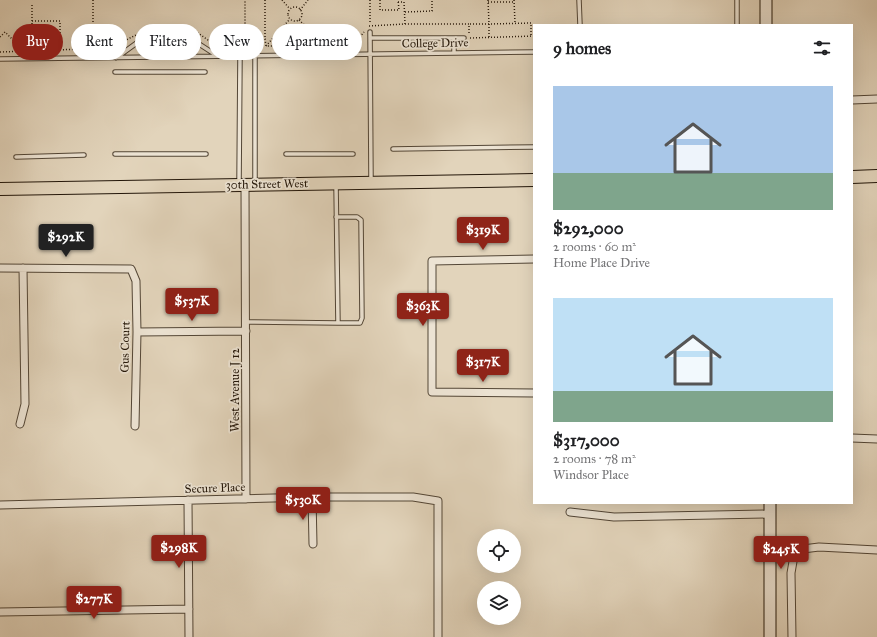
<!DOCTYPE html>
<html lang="en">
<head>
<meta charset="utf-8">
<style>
	body { margin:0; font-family:"IM FELL Great Primer",serif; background:#f6f6f6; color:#202124; height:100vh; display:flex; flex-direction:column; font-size:15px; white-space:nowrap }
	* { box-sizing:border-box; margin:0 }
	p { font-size:13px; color:#757577 }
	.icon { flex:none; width:22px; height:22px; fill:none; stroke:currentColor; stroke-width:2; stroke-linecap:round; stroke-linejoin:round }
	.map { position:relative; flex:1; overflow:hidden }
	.details { position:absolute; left:533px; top:24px; width:320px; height:480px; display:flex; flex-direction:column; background:#fff; border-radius:0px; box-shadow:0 4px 16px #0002 }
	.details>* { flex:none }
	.banner { position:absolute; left:12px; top:24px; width:380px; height:36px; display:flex; gap:8px }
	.tools { position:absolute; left:477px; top:529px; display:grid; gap:8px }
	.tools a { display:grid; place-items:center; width:44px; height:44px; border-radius:50%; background:#fff; box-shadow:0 4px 16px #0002; font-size:20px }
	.price { position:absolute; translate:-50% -34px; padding:0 9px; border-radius:4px; background:#8f2418; color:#fff; font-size:13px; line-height:26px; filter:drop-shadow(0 1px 2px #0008) }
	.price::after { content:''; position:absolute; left:50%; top:24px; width:12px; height:9px; margin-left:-6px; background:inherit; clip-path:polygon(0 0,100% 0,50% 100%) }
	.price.active { background:#222; color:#fff }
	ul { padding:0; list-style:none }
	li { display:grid; align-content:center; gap:8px; height:212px; padding:0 20px }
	li span { display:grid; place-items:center; height:124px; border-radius:0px; color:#555 }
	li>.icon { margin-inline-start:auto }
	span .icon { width:72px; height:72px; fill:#fffc; stroke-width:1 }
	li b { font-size:17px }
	h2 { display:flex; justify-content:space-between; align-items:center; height:48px; padding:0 20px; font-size:17px }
	.pill { padding:0 14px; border-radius:18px; background:#fff; box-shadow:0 4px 16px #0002; font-size:14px; line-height:36px }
	.pill.active { background:#8f2418; color:#fff }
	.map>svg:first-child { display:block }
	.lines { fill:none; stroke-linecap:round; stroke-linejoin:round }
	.lane-casing { stroke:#534636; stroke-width:5.5 }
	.street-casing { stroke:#534636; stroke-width:9 }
	.secondary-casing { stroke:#231609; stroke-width:13 }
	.primary-casing { stroke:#231609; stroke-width:14 }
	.path { stroke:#231609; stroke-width:1.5; stroke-dasharray:1 2; stroke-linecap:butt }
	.lane { stroke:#ece3d3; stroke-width:3.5 }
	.street { stroke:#ece3d3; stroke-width:7 }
	.secondary { stroke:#ece3d3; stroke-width:11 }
	.primary { stroke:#e2d4bb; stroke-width:12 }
	.labels { text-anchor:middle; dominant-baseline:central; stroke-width:3.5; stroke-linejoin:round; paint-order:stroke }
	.street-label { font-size:12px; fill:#231609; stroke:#ece3d3 }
</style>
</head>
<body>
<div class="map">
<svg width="877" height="637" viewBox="0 0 877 637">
	<rect width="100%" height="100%" fill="#e2d4bb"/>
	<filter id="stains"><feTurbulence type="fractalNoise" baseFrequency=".005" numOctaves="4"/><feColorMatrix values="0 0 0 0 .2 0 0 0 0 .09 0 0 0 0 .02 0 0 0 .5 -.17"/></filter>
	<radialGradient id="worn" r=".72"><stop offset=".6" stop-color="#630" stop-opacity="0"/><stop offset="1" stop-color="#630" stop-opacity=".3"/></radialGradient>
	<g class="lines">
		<g class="lane-casing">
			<path id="lane" d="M 579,0 L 580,25
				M 737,0 L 737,25
				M 370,32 L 371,180
				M 370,38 L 454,38 L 454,53
				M 454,38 L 464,38
				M 116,58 L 138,42 L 196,42 L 216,55
				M 0,59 L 534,52
				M 115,72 L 205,72
				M 393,149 L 534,147
				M 115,154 L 206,154
				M 286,154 L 353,154
				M 16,157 L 84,155
				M 239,183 L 240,56
				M 255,183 L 255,56
				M 336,217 L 357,217 L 361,220 L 362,318 L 360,323 L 338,323
				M 246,322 L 338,323 L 336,185"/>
		</g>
		<g class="street-casing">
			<path id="street" d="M 852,100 L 877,99
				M 245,184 L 246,499
				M 534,259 L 432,261 L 432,392 L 534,393
				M 0,268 L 131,269 L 136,281 L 137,332 L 135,426
				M 137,332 L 246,331
				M 20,424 L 25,404 L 23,268
				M 852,438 L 877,439
				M 312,497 L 313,544
				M 188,500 L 189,637
				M 0,505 L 312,497 L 413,497 L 438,501 L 438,637
				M 570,512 L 614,517 L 770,514
				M 0,612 L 189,609
				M 792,637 L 791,573 L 795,550 L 819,547 L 877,550"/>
		</g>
		<g class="secondary-casing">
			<path id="secondary" d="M 766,0 L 766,25
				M 770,637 L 770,503"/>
		</g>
		<g class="primary-casing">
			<path id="primary" d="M 852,177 L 877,176
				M 0,189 L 534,180"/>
		</g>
		<path class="path" d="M 93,0 L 93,49
			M 265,0 L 265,39
			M 282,0 L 290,9
			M 370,0 L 370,24
			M 380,0 L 380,10 L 399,10 L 398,0
			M 514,0 L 515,23
			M 398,2 L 404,2 L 405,24
			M 488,2 L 514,2
			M 32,5 L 32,51
			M288 14a7 7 0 1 1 14 0a7 7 0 1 1-14 0Z
			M 300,10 L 308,0
			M 405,12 L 432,11 L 432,0
			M 299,20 L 325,44
			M 32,21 L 60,21 L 60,50
			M 470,24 L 489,24 L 488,0
			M 369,26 L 405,24 L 469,24 L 469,35
			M 0,37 L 5,32 L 24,51
			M 489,37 L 489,24 L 531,23 L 531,36
			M 470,38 L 534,36
			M 266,46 L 290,19
			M 242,50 L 245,39 L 245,0
			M 0,52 L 110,48 L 140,33 L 198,33 L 208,40 L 227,46 L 245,39 L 265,39 L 266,46 L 322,46 L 325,44 L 327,39 L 360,37 L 364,32"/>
		<use href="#lane" class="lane"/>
		<use href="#street" class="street"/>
		<use href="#secondary" class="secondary"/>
		<use href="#primary" class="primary"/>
	</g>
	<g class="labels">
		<g class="street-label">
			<text transform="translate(435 43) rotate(-1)">College Drive</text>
			<text transform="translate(267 184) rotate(-1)">30th Street West</text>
			<text transform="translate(125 347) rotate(-89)">Gus Court</text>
			<text transform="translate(235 390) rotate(-90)">West Avenue J 12</text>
			<text transform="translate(215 488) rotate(-2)">Secure Place</text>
		</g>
	</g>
	<rect width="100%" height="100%" filter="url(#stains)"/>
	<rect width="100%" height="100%" fill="url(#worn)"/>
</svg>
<div class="tools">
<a><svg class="icon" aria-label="locate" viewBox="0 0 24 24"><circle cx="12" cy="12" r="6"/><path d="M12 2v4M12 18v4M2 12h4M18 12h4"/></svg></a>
<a><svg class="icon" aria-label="layers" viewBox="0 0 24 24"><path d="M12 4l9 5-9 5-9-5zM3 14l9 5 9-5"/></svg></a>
</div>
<b class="price" style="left:483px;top:251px">$319K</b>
<b class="price active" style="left:66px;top:258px">$292K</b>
<b class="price" style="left:192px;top:322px">$537K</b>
<b class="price" style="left:423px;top:327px">$363K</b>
<b class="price" style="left:483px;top:383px">$317K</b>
<b class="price" style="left:303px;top:521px">$530K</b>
<b class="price" style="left:179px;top:569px">$298K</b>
<b class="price" style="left:781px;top:570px">$245K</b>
<b class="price" style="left:94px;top:620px">$277K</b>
<div class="banner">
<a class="pill active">Buy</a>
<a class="pill">Rent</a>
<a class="pill">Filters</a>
<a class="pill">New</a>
<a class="pill">Apartment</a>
</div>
<section class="details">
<h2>9 homes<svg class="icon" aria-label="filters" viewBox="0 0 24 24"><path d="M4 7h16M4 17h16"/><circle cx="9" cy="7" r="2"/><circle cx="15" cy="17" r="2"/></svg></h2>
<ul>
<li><span style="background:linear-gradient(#a9c7e8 70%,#7fa58c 0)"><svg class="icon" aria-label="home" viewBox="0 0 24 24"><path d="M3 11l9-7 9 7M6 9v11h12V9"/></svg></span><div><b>$292,000</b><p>2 rooms · 60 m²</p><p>Home Place Drive</p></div></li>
<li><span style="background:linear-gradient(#bfe0f5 75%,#7fa58c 0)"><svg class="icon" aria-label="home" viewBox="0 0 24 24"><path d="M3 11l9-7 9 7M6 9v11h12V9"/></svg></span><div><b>$317,000</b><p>2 rooms · 78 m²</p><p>Windsor Place</p></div></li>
</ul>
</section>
</div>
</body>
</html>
